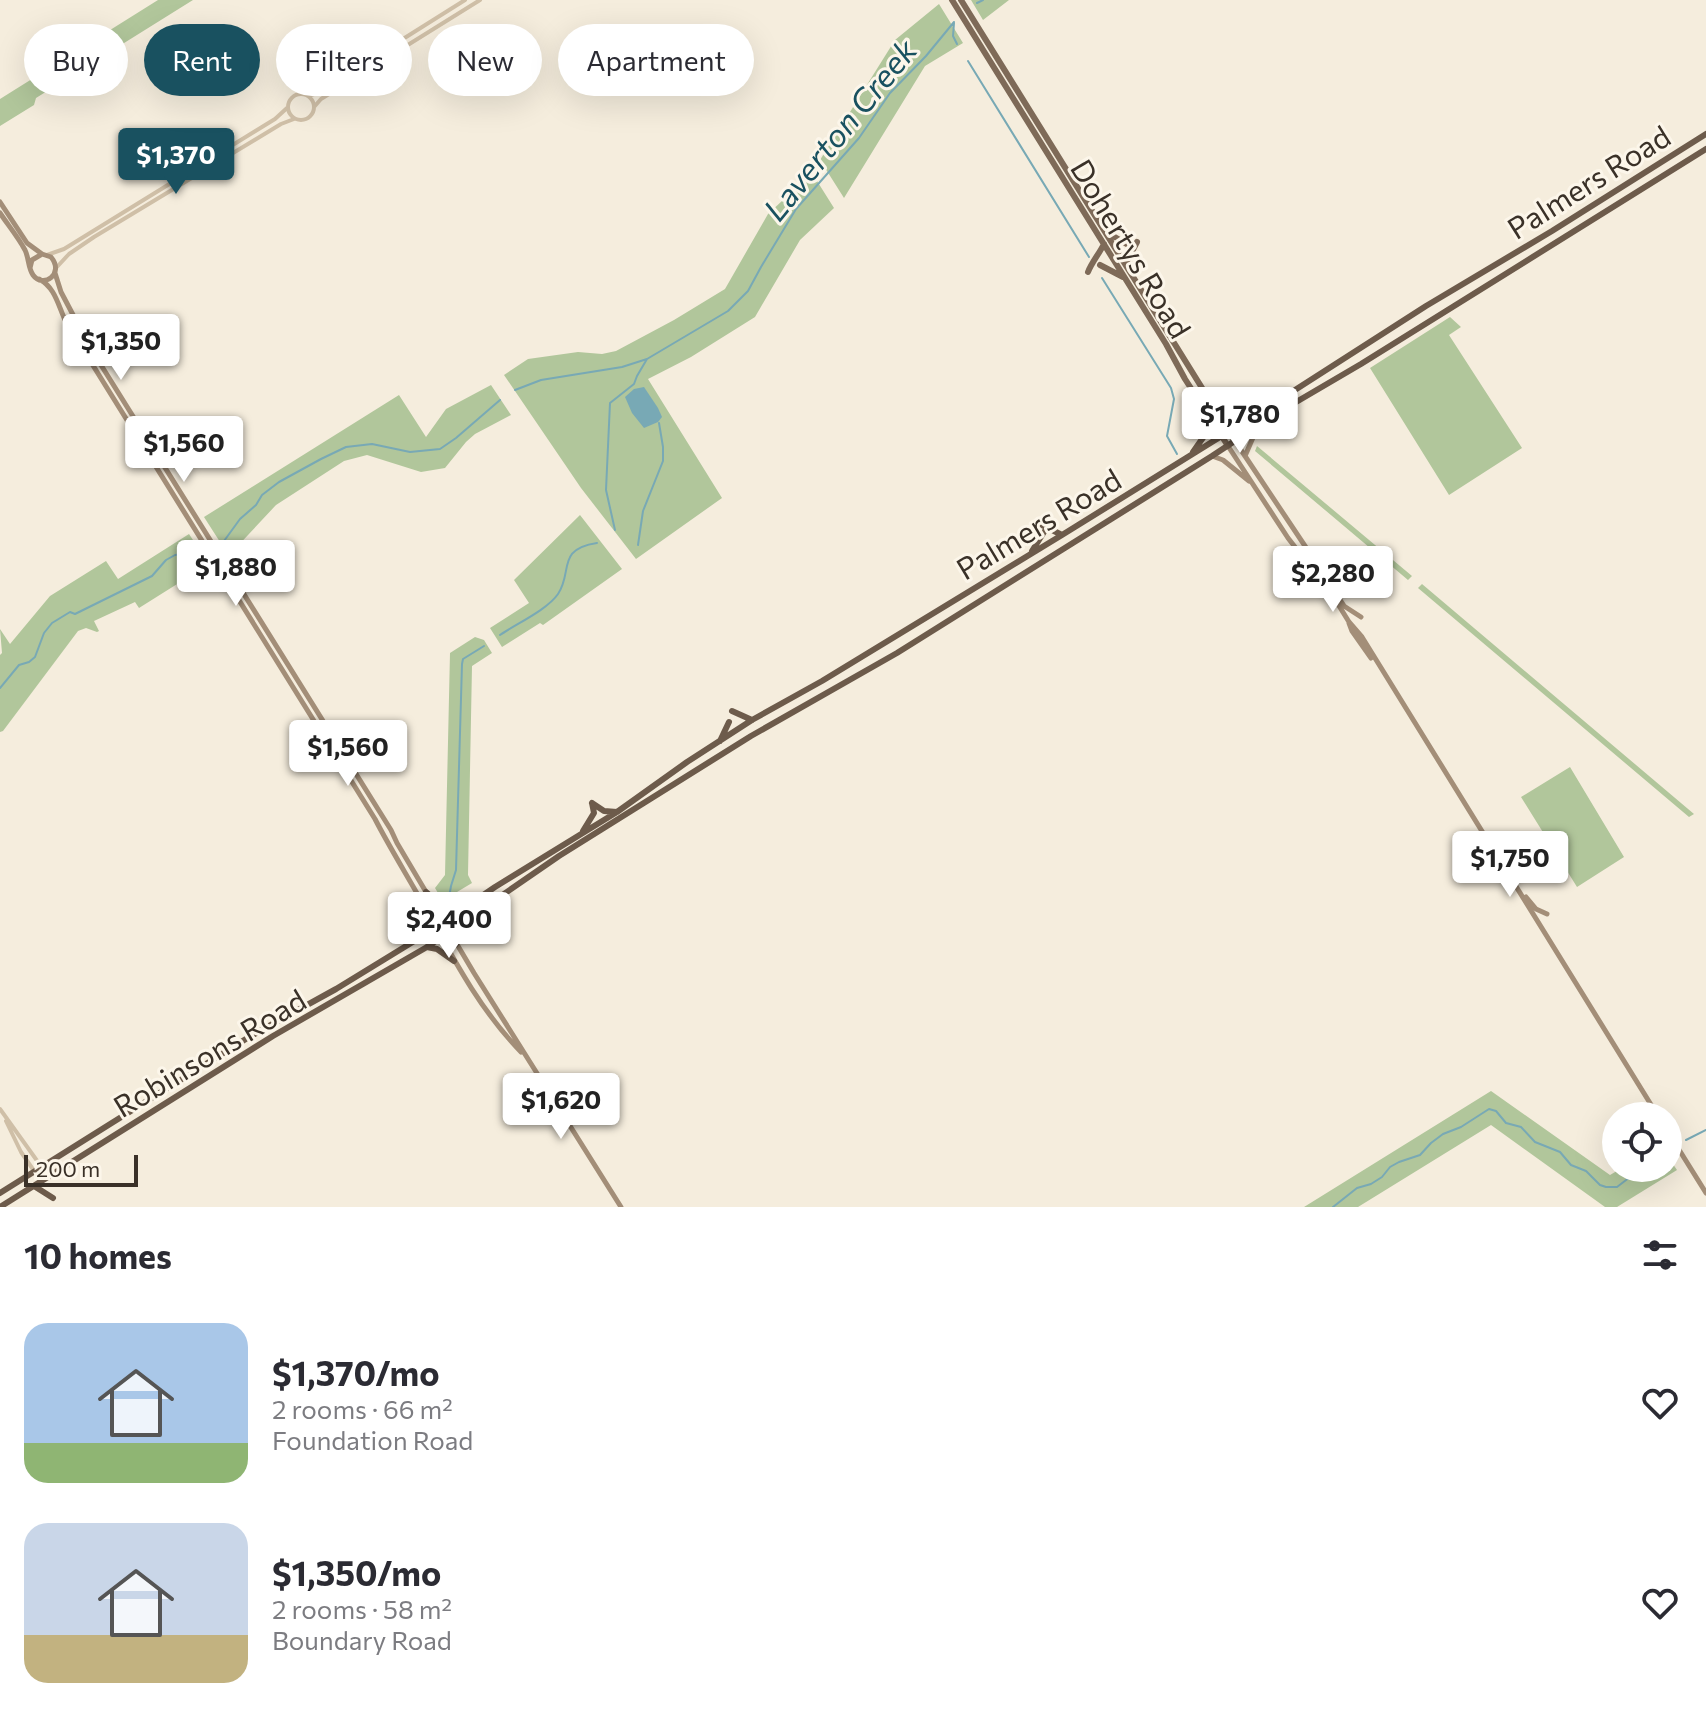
<!DOCTYPE html>
<html lang="en">
<head>
<meta charset="utf-8">
<style>
	body { margin:0; font-family:Commissioner,sans-serif; background:#f2f2f3; color:#2b2b33; height:100vh; display:flex; flex-direction:column; font-size:30px; white-space:nowrap }
	* { box-sizing:border-box; margin:0 }
	p { font-size:26px; color:#7c7c81 }
	.icon { flex:none; width:44px; height:44px; fill:none; stroke:currentColor; stroke-width:2; stroke-linecap:round; stroke-linejoin:round }
	.map { position:relative; height:1207px; overflow:hidden }
	.side { display:flex; flex-direction:column; background:#fff; flex:1 }
	.side>* { flex:none }
	.top-card { position:absolute; left:24px; top:24px; width:800px; height:72px; display:flex; gap:16px }
	.fabs { position:absolute; left:1602px; top:1102px; display:grid; gap:16px }
	.fabs a { display:grid; place-items:center; width:80px; height:80px; border-radius:50%; background:#fff; box-shadow:0 8px 32px #0002; font-size:40px }
	.scale { position:absolute; left:24px; bottom:20px; width:114px; box-sizing:border-box; padding-left:8px; border:4px solid #3a3128; border-top:0; font-size:22px; line-height:28px; white-space:nowrap; color:#3a3128; -webkit-text-stroke:6px #fcf6ea; paint-order:stroke }
	.price { position:absolute; translate:-50% -68px; padding:0 18px; border-radius:8px; background:#fff; color:#222; font-size:26px; line-height:52px; filter:drop-shadow(0 2px 4px #0008) }
	.price::after { content:''; position:absolute; left:50%; top:48px; width:24px; height:18px; margin-left:-12px; background:inherit; clip-path:polygon(0 0,100% 0,50% 100%) }
	.price.active { background:#195160; color:#fff }
	ul { padding:0; list-style:none }
	li { display:flex; align-items:center; gap:24px; height:200px; padding:0 24px }
	li span { display:grid; place-items:center; flex:none; width:224px; height:160px; border-radius:24px; color:#555 }
	li>.icon { margin-inline-start:auto }
	span .icon { width:96px; height:96px; fill:#fffc; stroke-width:1 }
	li b { font-size:34px }
	h2 { display:flex; justify-content:space-between; align-items:center; height:96px; padding:0 24px; font-size:34px }
	.chip { padding:0 28px; border-radius:36px; background:#fff; box-shadow:0 8px 32px #0002; font-size:28px; line-height:72px }
	.chip.active { background:#195160; color:#fff }
	.map>svg:first-child { display:block }
	.green { fill:#b1c69b }
	.water { fill:#78a9b5 }
	.lines { fill:none; stroke-linecap:round; stroke-linejoin:round }
	.stream { stroke:#78a9b5; stroke-width:2 }
	.tertiary { stroke:#cfbfa7; stroke-width:4 }
	.secondary { stroke:#a38e78; stroke-width:5 }
	.primary { stroke:#7e6a58; stroke-width:6 }
	.trunk { stroke:#6d5b4b; stroke-width:6 }
	.labels { text-anchor:middle; dominant-baseline:central; stroke-width:6; stroke-linejoin:round; paint-order:stroke }
	.street-label { font-size:30px; fill:#3a3128; stroke:#fcf6ea }
	.water-label { font-size:32px; font-style:italic; fill:#195160; stroke:#fcf6ea }
</style>
</head>
<body>
<div class="map">
<svg width="1706" height="1207" viewBox="0 0 1706 1207">
	<rect width="100%" height="100%" fill="#f5eddd"/>
	<path class="green" d="M 158,0 L 193,0 L 36,98 L 34,105 L 0,126 L 0,99 Z
		M 971,0 L 1009,0 L 983,20 Z
		M 939,4 L 963,43 L 925,66 L 844,198 L 820,160 L 895,40 Z
		M 812,173 L 834,208 L 800,240 L 755,317 L 691,357 L 648,379 L 722,498 L 636,559 L 581,488 L 504,375 L 528,359 L 578,352 L 602,354 L 616,351 L 674,320 L 725,289 L 768,214 Z
		M 1450,317 L 1461,327 L 1449,335 L 1522,448 L 1449,495 L 1370,368 Z
		M 491,385 L 511,415 L 475,434 L 466,442 L 445,468 L 421,472 L 367,455 L 344,461 L 276,505 L 233,551 L 236,557 L 229,556 L 204,517 L 399,395 L 426,437 L 446,409 Z
		M 1257,446 L 1412,576 L 1408,580 L 1255,451 Z
		M 580,515 L 622,569 L 543,625 L 540,623 L 502,647 L 490,628 L 529,603 L 514,580 Z
		M 189,534 L 209,564 L 139,608 L 135,602 L 94,621 L 99,631 L 97,632 L 86,628 L 78,631 L 3,731 L 0,732 L 0,655 L 2,653 L 0,629 L 10,644 L 50,596 L 106,561 L 118,579 Z
		M 1422,584 L 1694,814 L 1689,817 L 1418,588 Z
		M 475,637 L 484,640 L 492,653 L 472,666 L 468,875 L 472,883 L 452,895 L 438,893 L 435,888 L 445,875 L 450,653 Z
		M 1570,767 L 1624,857 L 1577,887 L 1521,797 Z
		M 1491,1091 L 1610,1175 L 1622,1168 L 1668,1168 L 1668,1157 L 1677,1170 L 1617,1207 L 1605,1207 L 1491,1125 L 1358,1207 L 1304,1207 Z"/>
	<path class="water" d="M 644,387 L 658,408 L 662,417 L 658,422 L 644,428 L 632,413 L 625,397 L 634,389 Z"/>
	<g class="lines">
		<path class="stream" d="M 977,3 L 983,0
			M 954,23 L 953,36 L 957,44
			M 968,61 L 1089,257
			M 1102,278 L 1171,388 L 1174,399 L 1167,436 L 1177,454
			M 515,390 L 541,380 L 622,367 L 647,359 L 728,311 L 748,291 L 761,267 L 796,209 L 859,138 L 890,93 L 926,56 L 954,22
			M 615,530 L 606,490 L 610,403 L 634,384 L 637,376 L 647,359
			M 224,541 L 240,519 L 256,505 L 262,495 L 279,482 L 321,459 L 346,447 L 372,444 L 410,452 L 440,449 L 456,438 L 500,400
			M 638,545 L 643,511 L 663,461 L 663,447 L 659,423
			M 500,635 C 516,624 547,610 558,594 C 573,572 556,549 597,543
			M 0,688 L 19,665 L 29,662 L 35,657 L 44,633 L 52,623 L 70,612 L 75,614 L 152,576 L 166,560 L 175,555 L 199,552
			M 448,903 L 451,886 L 456,870 L 462,664 L 463,659 L 484,646
			M 1686,1140 L 1706,1130
			M 1333,1207 L 1357,1188 L 1371,1184 L 1382,1177 L 1390,1167 L 1399,1162 L 1420,1155 L 1431,1143 L 1443,1134 L 1461,1127 L 1489,1109 L 1496,1111 L 1506,1123 L 1521,1127 L 1535,1142 L 1560,1152 L 1571,1165 L 1586,1171 L 1600,1185 L 1606,1187 L 1617,1187 L 1630,1177 L 1649,1168"/>
		<path class="tertiary" d="M288 107a13 13 0 1 1 26 0a13 13 0 1 1-26 0Z
			M 308,96 L 317,93 L 465,0
			M 314,107 L 321,99 L 480,0
			M 47,255 L 64,249 L 275,119 L 287,108
			M 56,268 L 69,254 L 94,237 L 281,124 L 294,119
			M 0,1109 L 48,1176
			M 6,1121 L 21,1152 L 41,1181"/>
		<path class="secondary" d="M 0,202 L 27,243 L 42,254
			M 0,213 C 8,225 18,237 25,250 C 29,258 28,268 33,275 C 43,289 65,274 51,257 L 42,254 L 32,260 L 30,268
			M 55,273 L 61,292 L 91,349 L 391,830 L 397,843 L 474,973 L 621,1207
			M 39,279 C 56,288 58,306 66,322 L 375,819 C 391,850 410,880 427,911 C 454,960 481,1011 521,1052
			M 1235,441 L 1311,555 L 1329,587
			M 1228,446 L 1288,538 L 1333,596 L 1349,622 L 1362,637 L 1658,1116
			M 1212,456 L 1223,460 L 1249,481
			M 1245,456 L 1258,426
			M 1336,594 L 1344,606 L 1361,617
			M 1349,623 L 1352,631 L 1371,658
			M 1526,897 L 1536,909 L 1547,914
			M 1668,1132 L 1706,1193"/>
		<path class="primary" d="M 952,0 L 1166,344 L 1185,379 L 1228,446
			M 961,0 L 1235,441
			M 1108,233 L 1130,246
			M 1126,263 L 1137,242
			M 1100,265 L 1123,277
			M 1088,272 C 1092,262 1099,254 1104,244"/>
		<path class="trunk" d="M 1214,407 L 1248,419
			M 1193,452 L 1207,432 L 1211,422
			M 1038,523 L 1062,535
			M 1032,551 L 1044,532
			M 732,711 L 752,720
			M 720,741 L 729,722
			M 592,803 L 604,811 L 617,812
			M 583,831 L 594,813 L 592,803
			M 426,892 L 441,905 L 456,913
			M 418,937 L 425,922 L 427,912
			M 456,944 L 470,919
			M 427,947 L 437,949 L 454,961
			M 34,1186 L 53,1198
			M 0,1193 L 249,1037 L 336,989 L 429,932 L 495,887 L 617,812 L 687,762 L 752,720 L 822,681 L 1062,535 L 1270,406 L 1426,306 L 1552,231 L 1706,134
			M 0,1207 L 273,1036 L 427,947 L 559,856 L 751,736 L 897,653 L 1212,456 L 1274,415 L 1361,364 L 1706,149"/>
	</g>
	<g class="labels">
		<g class="street-label">
			<text transform="translate(1588 181) rotate(-32)">Palmers Road</text>
			<text transform="translate(1132 248) rotate(59)">Dohertys Road</text>
			<text transform="translate(1038 523) rotate(-31)">Palmers Road</text>
			<text transform="translate(209 1052) rotate(-31)">Robinsons Road</text>
		</g>
		<g class="water-label">
			<text transform="translate(839 129) rotate(-51)">Laverton Creek</text>
		</g>
	</g>
</svg>
<div class="fabs">
<a><svg class="icon" aria-label="locate" viewBox="0 0 24 24"><circle cx="12" cy="12" r="6"/><path d="M12 2v4M12 18v4M2 12h4M18 12h4"/></svg></a>
</div>
<div class="scale">200 m</div>
<b class="price active" style="left:176px;top:196px">$1,370</b>
<b class="price" style="left:121px;top:382px">$1,350</b>
<b class="price" style="left:1240px;top:455px">$1,780</b>
<b class="price" style="left:184px;top:484px">$1,560</b>
<b class="price" style="left:236px;top:608px">$1,880</b>
<b class="price" style="left:1333px;top:614px">$2,280</b>
<b class="price" style="left:348px;top:788px">$1,560</b>
<b class="price" style="left:1510px;top:899px">$1,750</b>
<b class="price" style="left:449px;top:960px">$2,400</b>
<b class="price" style="left:561px;top:1141px">$1,620</b>
<div class="top-card">
<a class="chip">Buy</a>
<a class="chip active">Rent</a>
<a class="chip">Filters</a>
<a class="chip">New</a>
<a class="chip">Apartment</a>
</div>
</div>
<section class="side">
<h2>10 homes<svg class="icon" aria-label="filters" viewBox="0 0 24 24"><path d="M4 7h16M4 17h16"/><circle cx="9" cy="7" r="2"/><circle cx="15" cy="17" r="2"/></svg></h2>
<ul>
<li><span style="background:linear-gradient(#a9c7e8 75%,#8fb573 0)"><svg class="icon" aria-label="home" viewBox="0 0 24 24"><path d="M3 11l9-7 9 7M6 9v11h12V9"/></svg></span><div><b>$1,370/mo</b><p>2 rooms · 66 m²</p><p>Foundation Road</p></div><svg class="icon" aria-label="heart" viewBox="0 0 24 24"><path d="M12 20l-8-8c-3-5 5-10 8-4 3-6 11-1 8 4z"/></svg></li>
<li><span style="background:linear-gradient(#c9d6e8 70%,#c2b280 0)"><svg class="icon" aria-label="home" viewBox="0 0 24 24"><path d="M3 11l9-7 9 7M6 9v11h12V9"/></svg></span><div><b>$1,350/mo</b><p>2 rooms · 58 m²</p><p>Boundary Road</p></div><svg class="icon" aria-label="heart" viewBox="0 0 24 24"><path d="M12 20l-8-8c-3-5 5-10 8-4 3-6 11-1 8 4z"/></svg></li>
</ul>
</section>
</body>
</html>
